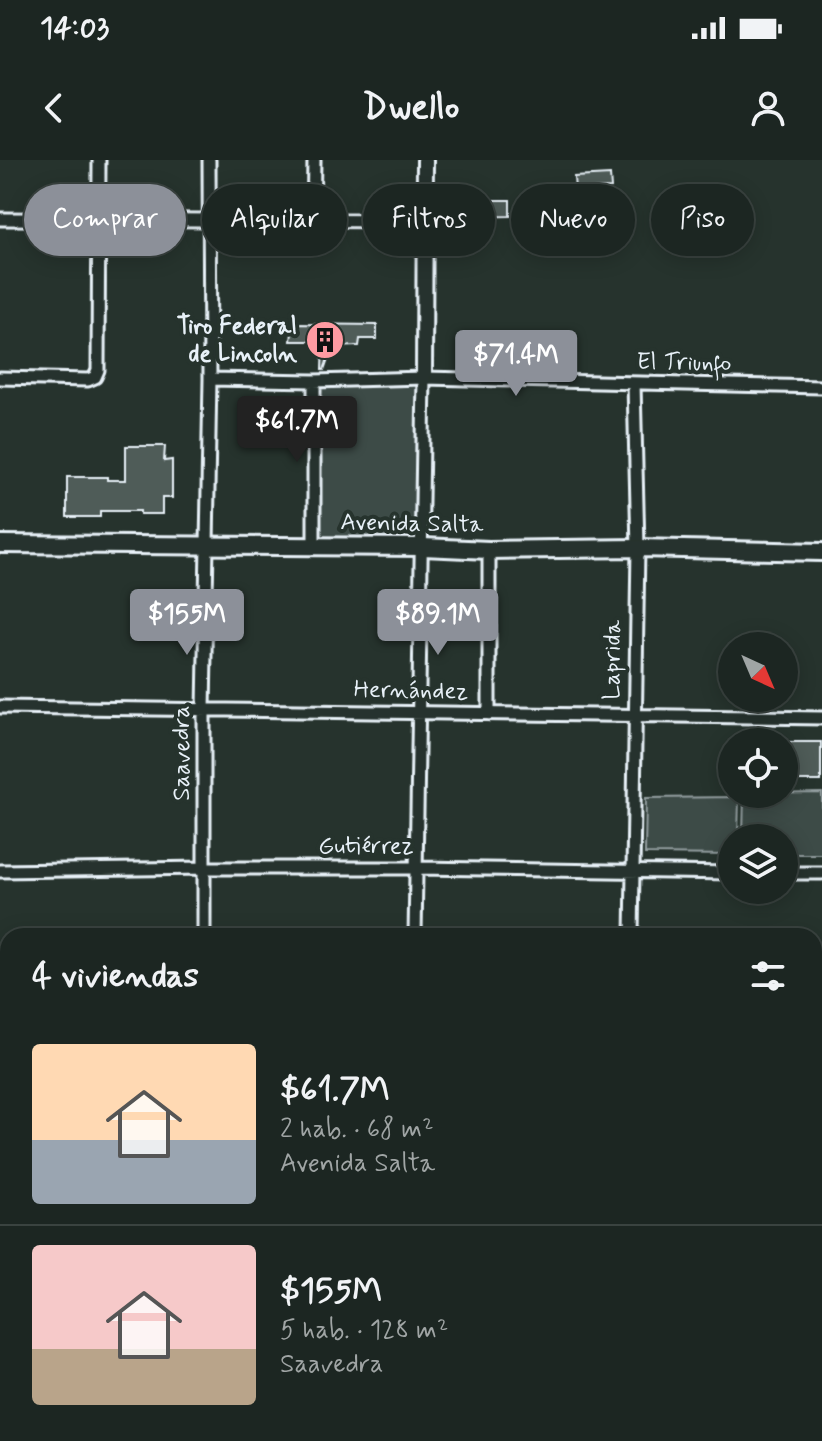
<!DOCTYPE html>
<html lang="es">
<head>
<meta charset="utf-8">
<style>
	body { margin:0; font-family:Mynerve,sans-serif; background:#252e2a; color:#f1f3f6; height:100vh; display:flex; flex-direction:column; font-size:30px; white-space:nowrap }
	* { box-sizing:border-box; margin:0 }
	p { font-size:26px; color:#a0a5a5 }
	.icon { flex:none; width:44px; height:44px; fill:none; stroke:currentColor; stroke-width:2; stroke-linecap:round; stroke-linejoin:round }
	.map { position:relative; flex:1; overflow:hidden }
	.drawer { position:absolute; left:0px; top:768px; width:822px; height:514px; display:flex; flex-direction:column; background:#1c2622; border-radius:24px 24px 0 0; box-shadow:0 4px 20px #0003,0 0 0 2px #3a4340 }
	.drawer>* { flex:none }
	.banner { position:absolute; left:24px; top:24px; width:774px; height:72px; display:flex; gap:16px }
	.needle { width:52px; rotate:136deg }
	.fabs { position:absolute; left:718px; top:472px; display:grid; gap:16px }
	.fabs a { display:grid; place-items:center; width:80px; height:80px; border-radius:50%; background:#1c2622; box-shadow:0 4px 20px #0003,0 0 0 2px #3a4340; font-size:40px }
	.price { position:absolute; translate:-50% -68px; padding:0 18px; border-radius:8px; background:#8c9099; color:#fff; font-size:26px; line-height:52px; filter:drop-shadow(0 2px 4px #0008) }
	.price::after { content:''; position:absolute; left:50%; top:48px; width:24px; height:18px; margin-left:-12px; background:inherit; clip-path:polygon(0 0,100% 0,50% 100%) }
	.price.active { background:#222; color:#fff }
	ul { padding:0; list-style:none }
	li { display:flex; align-items:center; gap:24px; height:200px; padding:0 32px }
	li+li { border-top:2px solid #3a4340 }
	li span { display:grid; place-items:center; flex:none; width:224px; height:160px; border-radius:8px; color:#555 }
	li>.icon { margin-inline-start:auto }
	span .icon { width:96px; height:96px; fill:#fffc; stroke-width:1 }
	li b { font-size:34px }
	h2 { display:flex; justify-content:space-between; align-items:center; height:96px; padding:0 32px; font-size:34px }
	.pill { padding:0 28px; border-radius:36px; background:#1c2622; box-shadow:0 4px 20px #0003,0 0 0 2px #3a4340; font-size:28px; line-height:72px }
	.pill.active { background:#8c9099; color:#fff }
	.status { display:flex; justify-content:space-between; align-items:center; height:56px; padding:0 40px; background:#1c2622; direction:ltr }
	.status svg { height:22px; fill:currentColor }
	header { display:flex; justify-content:space-between; align-items:center; height:104px; padding:0 32px; background:#1c2622; font-size:36px; font-weight:800 }
	.map>svg:first-child { display:block }
	.green { fill:#3e4b47; stroke:#939ea0; stroke-width:2 }
	.building { fill:#505c59; stroke:#e8f1f8; stroke-width:2 }
	.lines { fill:none; stroke-linecap:round; stroke-linejoin:round }
	.minor-casing { stroke:#e8f1f8; stroke-width:17 }
	.tertiary-casing { stroke:#e8f1f8; stroke-width:20 }
	.secondary-casing { stroke:#e8f1f8; stroke-width:22 }
	.minor { stroke:#26332d; stroke-width:11 }
	.tertiary { stroke:#26332d; stroke-width:14 }
	.secondary { stroke:#26332d; stroke-width:16 }
	.labels { text-anchor:middle; dominant-baseline:central; stroke-width:8; stroke-linejoin:round; paint-order:stroke }
	.poi-label { font-size:24px; font-weight:bold; fill:#e8f1f8; stroke:#26332d; text-anchor:end }
	.street-label { font-size:24px; fill:#e8f1f8; stroke:#26332d }
</style>
</head>
<body>
<div class="status"><b>14:03</b><svg viewBox="0 0 49 12"><path d="M0 12V9h3v3zM5 12V6h3v6zM10 12V3h3v9zM15 12V0h3v12zM26 1h20v11H26zM47 4h2v5h-2z"/></svg></div>
<header><svg class="icon" aria-label="back" viewBox="0 0 24 24"><path d="M15 5l-7 7 7 7"/></svg>Dwello<svg class="icon" aria-label="person" viewBox="0 0 24 24"><circle cx="12" cy="8" r="4"/><path d="M4 21q1-7 8-7t8 7"/></svg></header>
<div class="map">
<svg width="822" height="1281" viewBox="0 0 822 1281">
	<rect width="100%" height="100%" fill="#26332d"/>
	<filter id="ink" filterUnits="userSpaceOnUse"><feTurbulence type="fractalNoise" baseFrequency=".0125" numOctaves="2"/><feDisplacementMap in="SourceGraphic" scale="16" xChannelSelector="R" yChannelSelector="G"/><feConvolveMatrix kernelMatrix="1 2 1 2 8 2 1 2 1" color-interpolation-filters="sRGB"/></filter>
	<g filter="url(#ink)">
		<path class="green" d="M 424,218 L 423,387 L 314,386 L 314,221 Z
			M 822,633 L 822,694 L 784,694 L 784,678 L 743,678 L 744,634 Z
			M 739,637 L 738,678 L 732,678 L 732,695 L 645,694 L 646,638 Z"/>
		<path class="building" d="M 610,15 L 611,28 L 575,30 L 574,17 Z
			M 466,40 L 510,40 L 510,56 L 466,57 Z
			M 293,164 L 377,165 L 377,179 L 360,179 L 359,186 L 332,187 L 324,210 L 322,210 L 323,181 L 291,181 Z
			M 126,286 L 165,286 L 164,301 L 172,300 L 172,338 L 162,338 L 162,354 L 140,354 L 140,351 L 100,351 L 100,357 L 67,357 L 67,317 L 107,317 L 107,320 L 126,320 Z
			M 784,582 L 821,582 L 821,621 L 784,621 Z"/>
		<g class="lines">
			<g class="minor-casing">
				<path id="minor" d="M 0,59 L 426,61
					M 313,61 L 314,0
					M 0,218 L 88,220 L 95,217 L 98,210 L 99,0
					M 210,219 L 314,221 L 424,218 L 822,227
					M 314,221 L 314,386
					M 489,390 L 489,554
					M 0,547 L 822,558
					M 0,711 L 205,708 L 417,708 L 732,713
					M 784,713 L 822,713
					M 204,776 L 204,550 L 210,219 L 209,0
					M 415,776 L 424,218
					M 632,776 L 638,388 L 634,224
					M 0,867 L 8,867
					M 814,876 L 822,876
					M 0,1026 L 8,1026
					M 814,1035 L 822,1035
					M 0,1185 L 8,1186
					M 814,1192 L 822,1192
					M 198,1281 L 198,1274
					M 411,1281 L 411,1274
					M 626,1281 L 626,1274"/>
			</g>
			<g class="tertiary-casing">
				<path id="tertiary" d="M 424,218 L 425,0"/>
			</g>
			<g class="secondary-casing">
				<path id="secondary" d="M 0,384 L 423,387 L 489,390 L 638,388 L 822,392"/>
			</g>
			<use href="#minor" class="minor"/>
			<use href="#tertiary" class="tertiary"/>
			<use href="#secondary" class="secondary"/>
		</g>
	</g>
	<defs>
		<g id="building-disc" transform="scale(2)"><circle r="9.5" fill="#ff9aa2" stroke="#26332d"/><path d="M-4-6H4V6H1V3H-1V6H-4ZM-2.5-4.3h1.7v1.8h-1.7ZM.8-4.3h1.7v1.8H.8ZM-2.5-1h1.7V.8h-1.7ZM.8-1h1.7V.8H.8Z" fill="#111"/></g>
	</defs>
	<g fill-rule="evenodd">
		<use href="#building-disc" x="325" y="180"/>
	</g>
	<g class="labels">
		<g class="poi-label">
			<text x="297" y="166">Tiro Federal<tspan x="297" dy="28">de Lincoln</tspan></text>
		</g>
		<g class="street-label">
			<text transform="translate(684 203) rotate(1)">El Triunfo</text>
			<text transform="translate(412 364) rotate(1)">Avenida Salta</text>
			<text transform="translate(613 500) rotate(-89)">Laprida</text>
			<text transform="translate(411 531) rotate(1)">Hernández</text>
			<text transform="translate(182 593) rotate(-90)">Saavedra</text>
			<text x="366" y="686">Gutiérrez</text>
		</g>
	</g>
</svg>
<div class="fabs">
<a><svg class="needle" viewBox="-14 -14 28 28"><path d="M0-13l5 13h-10z" fill="#e53935"/><path d="M0 13l5-13h-10z" fill="#a0a5a5"/></svg></a>
<a><svg class="icon" aria-label="locate" viewBox="0 0 24 24"><circle cx="12" cy="12" r="6"/><path d="M12 2v4M12 18v4M2 12h4M18 12h4"/></svg></a>
<a><svg class="icon" aria-label="layers" viewBox="0 0 24 24"><path d="M12 4l9 5-9 5-9-5zM3 14l9 5 9-5"/></svg></a>
</div>
<b class="price" style="left:516px;top:238px">$71.4M</b>
<b class="price active" style="left:297px;top:304px">$61.7M</b>
<b class="price" style="left:187px;top:497px">$155M</b>
<b class="price" style="left:438px;top:497px">$89.1M</b>
<div class="banner">
<a class="pill active">Comprar</a>
<a class="pill">Alquilar</a>
<a class="pill">Filtros</a>
<a class="pill">Nuevo</a>
<a class="pill">Piso</a>
</div>
<section class="drawer">
<h2>4 viviendas<svg class="icon" aria-label="filters" viewBox="0 0 24 24"><path d="M4 7h16M4 17h16"/><circle cx="9" cy="7" r="2"/><circle cx="15" cy="17" r="2"/></svg></h2>
<ul>
<li><span style="background:linear-gradient(#ffd9b3 60%,#9aa5b1 0)"><svg class="icon" aria-label="home" viewBox="0 0 24 24"><path d="M3 11l9-7 9 7M6 9v11h12V9"/></svg></span><div><b>$61.7M</b><p>2 hab. · 68 m²</p><p>Avenida Salta</p></div></li>
<li><span style="background:linear-gradient(#f6c9c9 65%,#b9a48a 0)"><svg class="icon" aria-label="home" viewBox="0 0 24 24"><path d="M3 11l9-7 9 7M6 9v11h12V9"/></svg></span><div><b>$155M</b><p>5 hab. · 128 m²</p><p>Saavedra</p></div></li>
</ul>
</section>
</div>
</body>
</html>
